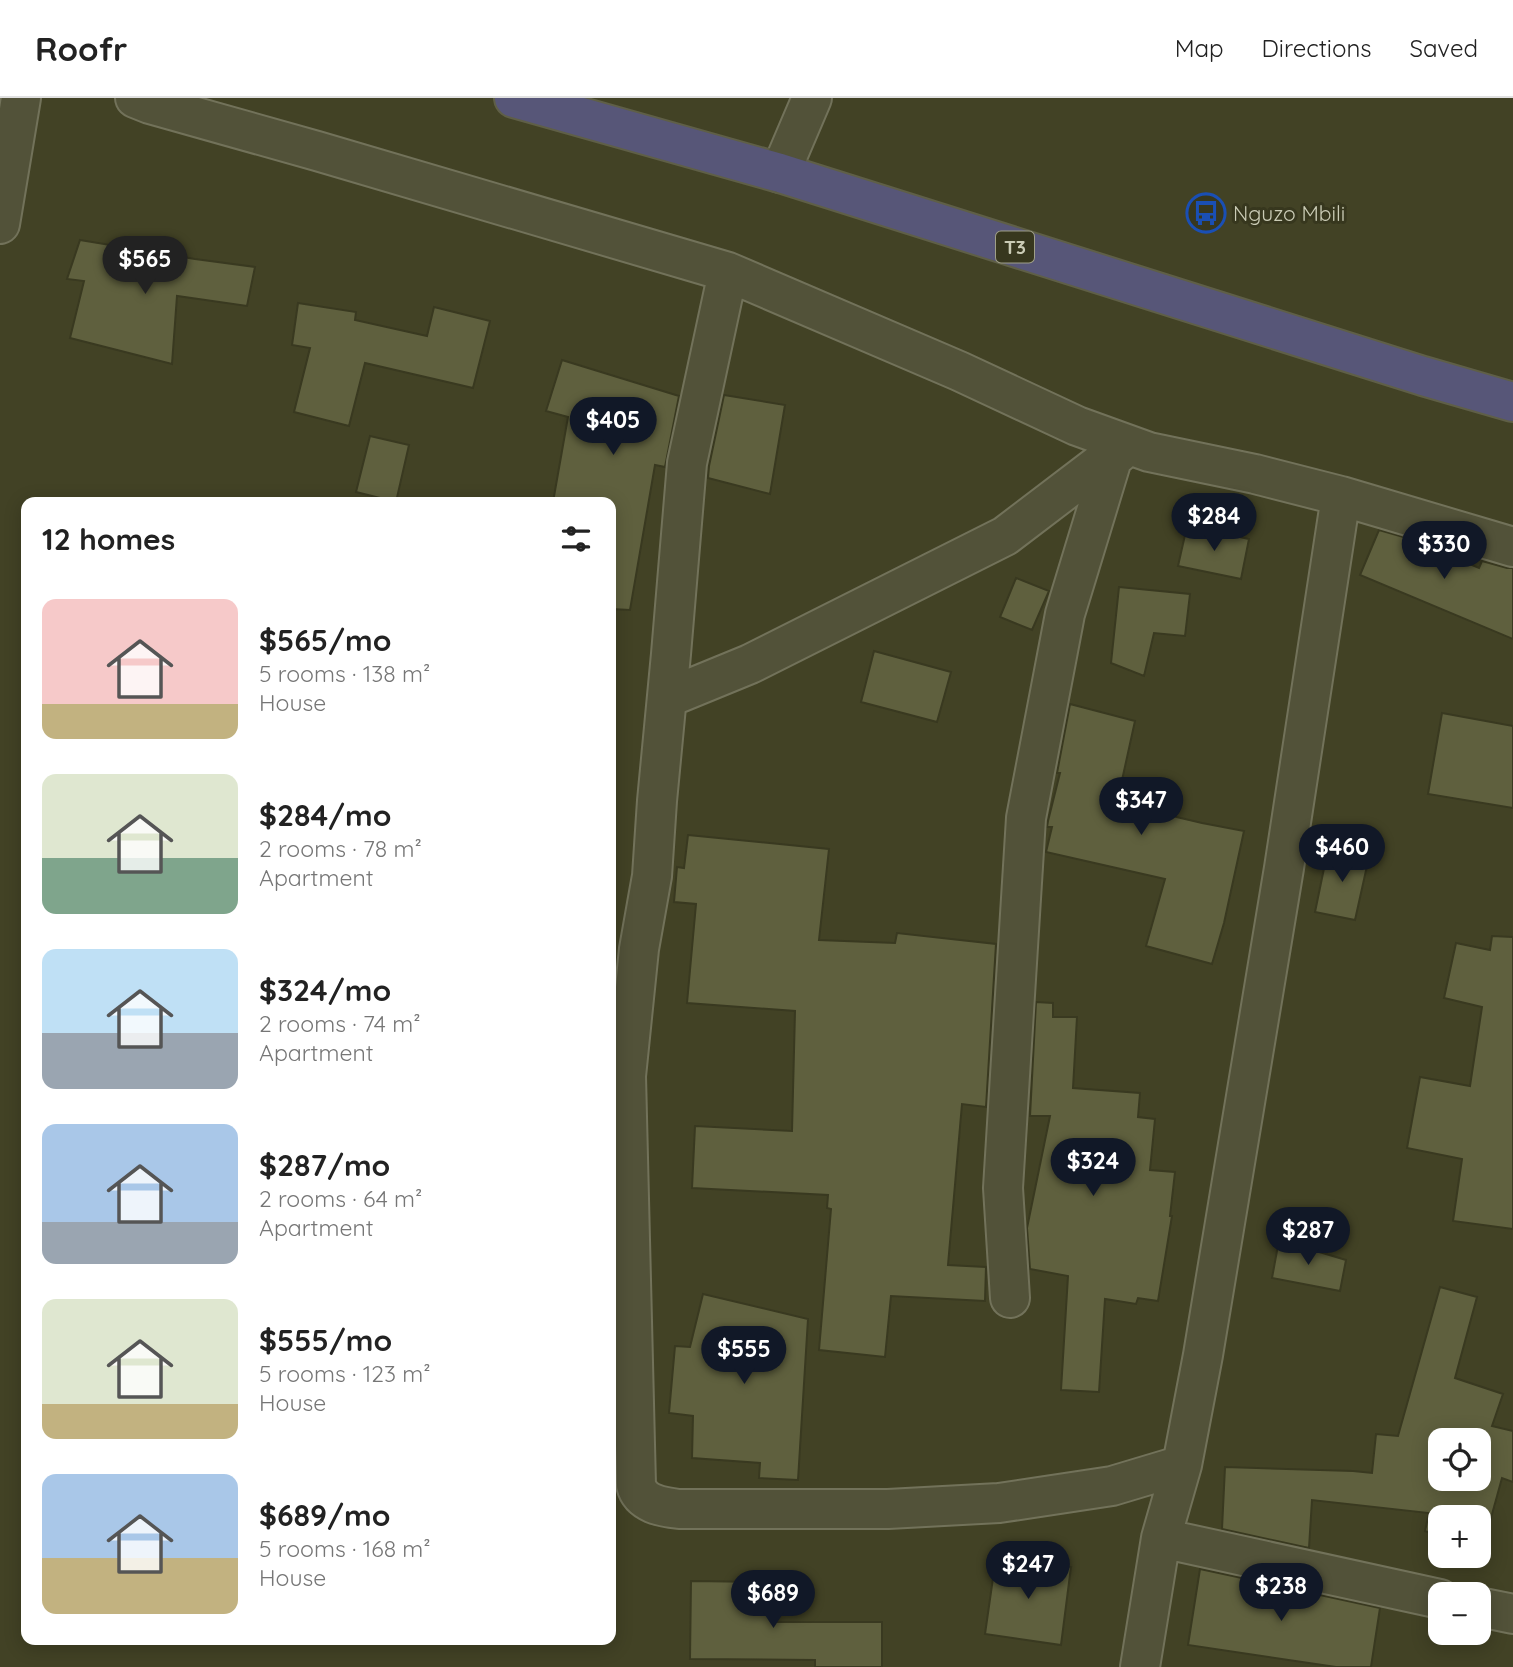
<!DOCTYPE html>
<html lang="en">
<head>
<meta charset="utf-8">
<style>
	body { margin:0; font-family:Quicksand,sans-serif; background:#f6f6f6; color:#222; height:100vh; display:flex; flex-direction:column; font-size:26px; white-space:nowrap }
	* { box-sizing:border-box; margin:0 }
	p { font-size:23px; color:#767676 }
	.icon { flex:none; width:38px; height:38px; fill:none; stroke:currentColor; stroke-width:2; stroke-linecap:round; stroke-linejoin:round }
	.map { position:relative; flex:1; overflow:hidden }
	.drawer { position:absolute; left:21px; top:399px; width:595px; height:1148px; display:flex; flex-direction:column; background:#fff; border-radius:14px; box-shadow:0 4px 18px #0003 }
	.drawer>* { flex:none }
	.controls { position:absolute; left:1428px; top:1330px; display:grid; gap:14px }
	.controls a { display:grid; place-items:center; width:63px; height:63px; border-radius:14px; background:#fff; box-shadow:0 4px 18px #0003; font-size:35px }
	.price { position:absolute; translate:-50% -60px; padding:0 16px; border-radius:24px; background:#111827; color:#fff; font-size:23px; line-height:46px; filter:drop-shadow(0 2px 4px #0008) }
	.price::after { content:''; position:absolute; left:50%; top:42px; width:21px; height:16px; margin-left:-10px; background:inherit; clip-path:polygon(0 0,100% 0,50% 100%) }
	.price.active { background:#222; color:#fff }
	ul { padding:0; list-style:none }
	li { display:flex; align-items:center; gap:21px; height:175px; padding:0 21px }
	li span { display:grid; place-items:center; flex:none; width:196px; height:140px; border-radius:14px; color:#555 }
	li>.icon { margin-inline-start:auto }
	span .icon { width:84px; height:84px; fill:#fffc; stroke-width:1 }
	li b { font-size:30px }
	h2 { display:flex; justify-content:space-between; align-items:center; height:84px; padding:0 21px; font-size:30px }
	header { display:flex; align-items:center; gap:42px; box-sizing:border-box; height:98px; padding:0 35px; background:#fff; border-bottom:2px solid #e0e0e0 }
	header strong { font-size:33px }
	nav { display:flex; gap:38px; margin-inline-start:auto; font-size:24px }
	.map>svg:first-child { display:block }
	.building { fill:#5f603e; stroke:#393920; stroke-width:2; fill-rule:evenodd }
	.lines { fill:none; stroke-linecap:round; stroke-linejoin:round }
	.minor-casing { stroke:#72725a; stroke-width:42 }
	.highway-casing { stroke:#5f5f47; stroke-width:42 }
	.minor { stroke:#525239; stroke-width:38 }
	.highway { stroke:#575678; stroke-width:38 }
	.labels { text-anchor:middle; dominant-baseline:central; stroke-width:6; stroke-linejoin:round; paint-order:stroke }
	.shield { fill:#37371e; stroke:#9f9f88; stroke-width:2 }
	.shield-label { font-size:19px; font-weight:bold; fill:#cbccb6 }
	.poi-label { font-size:21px; fill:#cbccb6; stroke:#37371e; text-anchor:start }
</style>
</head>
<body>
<header>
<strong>Roofr</strong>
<nav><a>Map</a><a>Directions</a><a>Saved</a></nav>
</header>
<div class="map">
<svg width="1513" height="1569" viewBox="0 0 1513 1569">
	<rect width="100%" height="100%" fill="#424225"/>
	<path class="building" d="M 80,142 L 195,161 L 255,169 L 247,208 L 177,198 L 172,266 L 70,240 L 84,183 L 67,181 Z
		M 298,205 L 356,214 L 355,222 L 427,238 L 434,209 L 490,223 L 473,290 L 365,265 L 349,328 L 294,314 L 310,250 L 292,247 Z
		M 562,262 L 679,298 L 665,369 L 655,367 L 630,512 L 611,511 L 611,404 L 553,404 L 568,319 L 546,313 Z
		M 724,297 L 785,307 L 770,396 L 708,380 L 709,368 Z
		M 370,338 L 409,347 L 396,404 L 356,394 Z
		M 1187,428 L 1249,441 L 1241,481 L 1178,468 Z
		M 1379,432 L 1407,440 L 1479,470 L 1482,463 L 1507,470 L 1513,470 L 1513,541 L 1360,477 Z
		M 1016,480 L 1049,493 L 1032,532 L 1000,519 Z
		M 1119,489 L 1190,496 L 1185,538 L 1154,535 L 1144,578 L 1111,565 Z
		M 874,553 L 951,574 L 937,624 L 861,604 Z
		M 1070,606 L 1135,623 L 1117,705 L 1202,725 L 1244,733 L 1224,825 L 1212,866 L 1146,848 L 1165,781 L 1046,754 L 1052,729 L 1047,729 L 1048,723 L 1060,675 L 1057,675 Z
		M 1442,615 L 1513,628 L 1513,710 L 1428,696 Z
		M 688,737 L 829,751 L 819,842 L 895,845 L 897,835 L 996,846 L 986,1009 L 962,1006 L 948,1167 L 986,1169 L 985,1203 L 891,1198 L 885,1259 L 819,1252 L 831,1111 L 827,1110 L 828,1097 L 692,1090 L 695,1028 L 792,1033 L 795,913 L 687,905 L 696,806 L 674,804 L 677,769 L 684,770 Z
		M 1328,751 L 1369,759 L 1355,822 L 1315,814 Z
		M 1492,838 L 1513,839 L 1513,1131 L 1453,1123 L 1462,1061 L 1407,1050 L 1420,979 L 1470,988 L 1482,909 L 1444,900 L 1456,845 L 1490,852 Z
		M 1036,904 L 1053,905 L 1053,919 L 1077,919 L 1073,990 L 1140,995 L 1138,1019 L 1155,1021 L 1150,1072 L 1175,1074 L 1170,1118 L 1172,1118 L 1158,1203 L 1138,1200 L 1136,1206 L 1105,1201 L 1099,1294 L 1061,1292 L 1068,1178 L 1030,1171 L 1027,1130 L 1050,1018 L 1030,1018 Z
		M 1279,1142 L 1346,1162 L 1340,1193 L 1272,1180 Z
		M 1440,1189 L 1477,1199 L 1455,1280 L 1503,1296 L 1492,1328 L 1513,1333 L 1513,1384 L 1502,1380 L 1483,1449 L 1479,1448 L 1479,1419 L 1440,1419 L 1440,1438 L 1425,1433 L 1429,1415 L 1312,1402 L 1309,1450 L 1222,1431 L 1225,1369 L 1353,1373 L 1372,1375 L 1376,1336 L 1398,1338 ZM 1440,1342 L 1479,1342 L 1479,1381 L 1440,1381 Z
		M 703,1196 L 808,1221 L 798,1382 L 759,1380 L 760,1365 L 692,1360 L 693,1318 L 669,1315 L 675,1248 L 690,1249 Z
		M 996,1459 L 1071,1469 L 1061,1547 L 985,1536 Z
		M 1200,1471 L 1380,1510 L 1371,1569 L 1336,1569 L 1188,1547 Z
		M 691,1483 L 767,1484 L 767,1497 L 775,1497 L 775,1524 L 882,1524 L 882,1569 L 815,1569 L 815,1562 L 690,1561 Z"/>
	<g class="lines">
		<g class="minor-casing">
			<path id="minor" d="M 135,0 L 150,6 L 317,53 L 728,174 L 959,273 L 1077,328 L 1149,354 L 1255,376 L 1341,398 L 1513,449
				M 780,75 L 812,0
				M 0,126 L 21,0
				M 728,174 L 687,365 L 671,556 L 657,703 L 652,778 L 639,851 L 626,978 L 636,1387 C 641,1406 662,1409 679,1411 L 888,1411 L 999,1405 L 1112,1388 L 1182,1367
				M 667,600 L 750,566 L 1005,438 L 1114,355 L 1119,355
				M 1010,1200 L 1003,1090 L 1026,720 L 1065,516 L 1114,355
				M 1161,1440 L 1440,1501
				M 1479,1509 L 1513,1516
				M 1140,1569 L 1161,1440 L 1182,1367 L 1203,1257 L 1284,770 L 1341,398"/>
		</g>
		<g class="highway-casing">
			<path id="highway" d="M 514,0 L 780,75 L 1423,278 L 1513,304"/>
		</g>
		<use href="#minor" class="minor"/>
		<use href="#highway" class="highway"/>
	</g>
	<defs>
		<g id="bus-ring" transform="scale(2.0125)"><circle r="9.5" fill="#37371e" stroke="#1a4fb4" stroke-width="1.5"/><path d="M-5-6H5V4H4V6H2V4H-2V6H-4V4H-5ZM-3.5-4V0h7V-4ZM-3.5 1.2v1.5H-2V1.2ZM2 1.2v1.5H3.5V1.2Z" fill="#1a4fb4"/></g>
	</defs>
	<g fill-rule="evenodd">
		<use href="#bus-ring" x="1206" y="115"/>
	</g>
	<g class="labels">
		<rect class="shield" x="996" y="133.5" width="38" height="31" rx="5"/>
		<g class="shield-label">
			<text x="1015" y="149">T3</text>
		</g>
		<g class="poi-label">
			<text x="1233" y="115">Nguzo Mbili</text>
		</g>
	</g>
</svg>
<div class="controls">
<a><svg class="icon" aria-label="locate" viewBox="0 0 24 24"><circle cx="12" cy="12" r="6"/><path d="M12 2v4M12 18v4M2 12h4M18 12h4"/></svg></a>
<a>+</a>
<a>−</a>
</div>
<b class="price active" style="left:145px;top:198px">$565</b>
<b class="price" style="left:613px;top:359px">$405</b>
<b class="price" style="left:1214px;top:455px">$284</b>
<b class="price" style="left:1444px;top:483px">$330</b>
<b class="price" style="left:1141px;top:739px">$347</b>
<b class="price" style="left:1342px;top:786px">$460</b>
<b class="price" style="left:1093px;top:1100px">$324</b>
<b class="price" style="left:1308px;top:1169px">$287</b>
<b class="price" style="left:744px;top:1288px">$555</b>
<b class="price" style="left:1028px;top:1503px">$247</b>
<b class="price" style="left:1281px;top:1525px">$238</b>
<b class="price" style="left:773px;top:1532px">$689</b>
<section class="drawer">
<h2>12 homes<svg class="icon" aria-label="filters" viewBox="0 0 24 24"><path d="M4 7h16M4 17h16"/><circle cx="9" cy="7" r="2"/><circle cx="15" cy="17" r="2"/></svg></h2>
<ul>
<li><span style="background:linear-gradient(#f6c9c9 75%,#c2b280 0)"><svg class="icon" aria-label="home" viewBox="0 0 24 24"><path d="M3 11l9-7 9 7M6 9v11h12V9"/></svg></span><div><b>$565/mo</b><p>5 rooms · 138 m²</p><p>House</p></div></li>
<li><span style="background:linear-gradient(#dfe7d0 60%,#7fa58c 0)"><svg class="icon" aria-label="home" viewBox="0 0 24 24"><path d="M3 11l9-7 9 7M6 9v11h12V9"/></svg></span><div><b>$284/mo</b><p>2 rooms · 78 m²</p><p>Apartment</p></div></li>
<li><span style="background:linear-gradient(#bfe0f5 60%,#9aa5b1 0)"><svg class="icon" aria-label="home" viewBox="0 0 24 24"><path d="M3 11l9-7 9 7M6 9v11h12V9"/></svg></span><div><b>$324/mo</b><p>2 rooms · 74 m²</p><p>Apartment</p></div></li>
<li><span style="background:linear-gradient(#a9c7e8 70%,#9aa5b1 0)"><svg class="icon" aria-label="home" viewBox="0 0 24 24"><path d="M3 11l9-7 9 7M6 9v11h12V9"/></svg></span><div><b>$287/mo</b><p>2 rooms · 64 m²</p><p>Apartment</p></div></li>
<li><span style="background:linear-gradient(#dfe7d0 75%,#c2b280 0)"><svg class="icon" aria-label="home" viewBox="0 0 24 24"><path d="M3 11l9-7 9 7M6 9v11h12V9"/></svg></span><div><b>$555/mo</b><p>5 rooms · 123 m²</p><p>House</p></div></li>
<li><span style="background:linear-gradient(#a9c7e8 60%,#c2b280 0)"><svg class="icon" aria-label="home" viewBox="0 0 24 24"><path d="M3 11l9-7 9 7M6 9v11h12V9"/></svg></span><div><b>$689/mo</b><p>5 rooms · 168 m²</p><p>House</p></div></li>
</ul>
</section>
</div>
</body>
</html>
